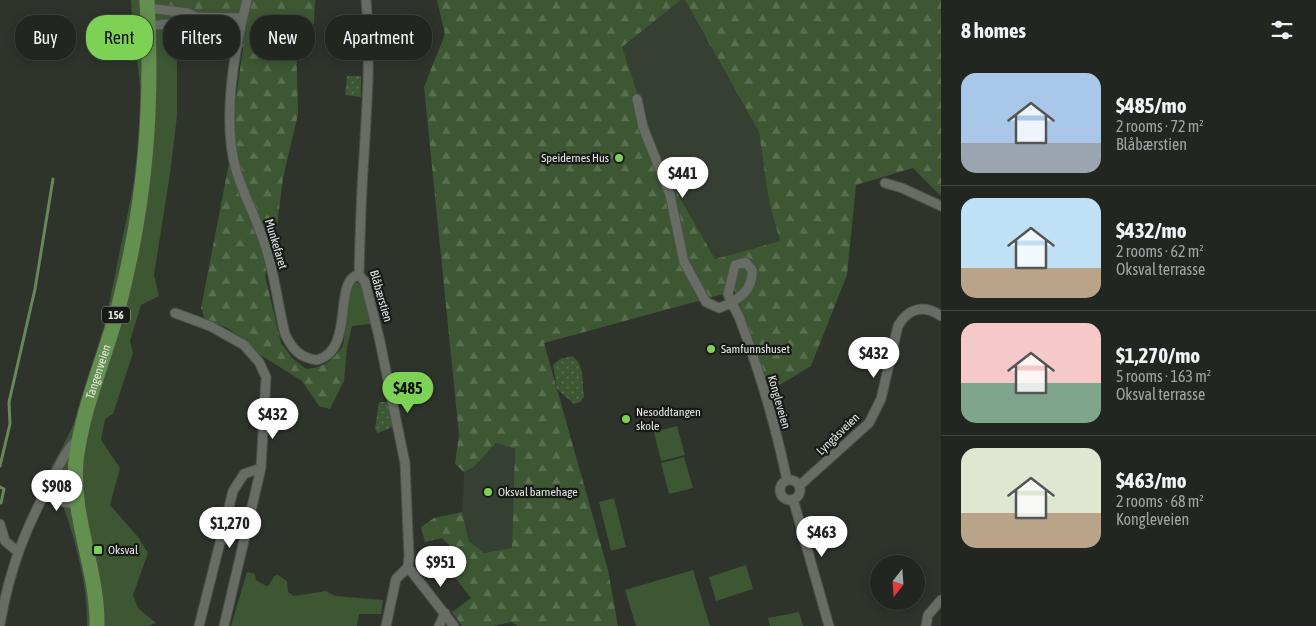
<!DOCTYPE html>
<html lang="en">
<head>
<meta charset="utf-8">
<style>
	body { margin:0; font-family:"Asap Condensed",sans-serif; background:#2e322e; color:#f1f3f6; height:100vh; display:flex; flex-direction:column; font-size:19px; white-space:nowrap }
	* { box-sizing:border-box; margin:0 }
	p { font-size:16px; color:#a2a5a5 }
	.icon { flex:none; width:28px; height:28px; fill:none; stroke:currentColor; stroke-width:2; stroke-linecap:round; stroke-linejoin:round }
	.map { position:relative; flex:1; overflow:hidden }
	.side { display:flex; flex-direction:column; background:#222621; width:375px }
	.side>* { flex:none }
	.banner { position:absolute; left:15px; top:15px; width:475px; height:45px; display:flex; gap:10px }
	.needle { width:32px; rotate:197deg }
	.buttons { position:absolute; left:870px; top:555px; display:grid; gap:10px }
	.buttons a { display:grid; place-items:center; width:55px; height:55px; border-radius:50%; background:#222621; box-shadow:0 2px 12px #0003,0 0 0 1px #3f433f; font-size:25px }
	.price { position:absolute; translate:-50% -42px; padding:0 11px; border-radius:18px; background:#fff; color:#222; font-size:16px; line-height:32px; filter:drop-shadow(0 1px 2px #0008) }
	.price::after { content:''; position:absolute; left:50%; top:30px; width:15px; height:11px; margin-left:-8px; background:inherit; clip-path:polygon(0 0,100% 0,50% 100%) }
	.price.selected { background:#7dd154; color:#111 }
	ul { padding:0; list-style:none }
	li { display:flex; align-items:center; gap:15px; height:125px; padding:0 20px }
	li+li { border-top:1px solid #3f433f }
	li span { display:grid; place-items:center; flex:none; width:140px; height:100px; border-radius:15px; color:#555 }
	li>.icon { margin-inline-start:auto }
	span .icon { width:60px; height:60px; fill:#fffc; stroke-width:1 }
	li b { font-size:21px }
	h2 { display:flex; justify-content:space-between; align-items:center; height:60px; padding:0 20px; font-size:21px }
	.pill { padding:0 18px; border-radius:20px; background:#222621; box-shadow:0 2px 12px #0003,0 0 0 1px #3f433f; font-size:18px; line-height:45px }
	.pill.selected { background:#7dd154; color:#111 }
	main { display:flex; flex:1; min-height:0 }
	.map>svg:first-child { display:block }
	.built { fill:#353f32 }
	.green { fill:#3d5732 }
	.forest { fill:url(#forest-firs) }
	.park { fill:url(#park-dots) }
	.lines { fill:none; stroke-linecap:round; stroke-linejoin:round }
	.stream { stroke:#68875b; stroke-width:3 }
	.street-casing { stroke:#4c504a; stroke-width:11 }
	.primary-casing { stroke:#4c504a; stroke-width:17 }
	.street { stroke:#676d65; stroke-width:9 }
	.primary { stroke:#638f4f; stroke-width:15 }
	.poi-dot { fill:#7dd154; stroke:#181a17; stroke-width:2 }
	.labels { text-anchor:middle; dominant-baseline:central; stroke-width:4.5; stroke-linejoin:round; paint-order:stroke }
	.shield { fill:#181a17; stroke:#a7aaa6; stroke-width:1 }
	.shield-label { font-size:11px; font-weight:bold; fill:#e4e8e3 }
	.poi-label { font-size:12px; fill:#e4e8e3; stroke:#181a17; text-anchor:start }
	.street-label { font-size:12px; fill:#e4e8e3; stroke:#181a17 }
</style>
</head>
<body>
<main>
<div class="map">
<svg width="941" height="626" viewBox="0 0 941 626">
	<defs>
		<pattern id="forest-firs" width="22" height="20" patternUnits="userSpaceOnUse" patternTransform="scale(1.25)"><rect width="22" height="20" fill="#3d5732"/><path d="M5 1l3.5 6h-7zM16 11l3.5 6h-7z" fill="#596f50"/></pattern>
		<pattern id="park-dots" width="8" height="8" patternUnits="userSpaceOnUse" patternTransform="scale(1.25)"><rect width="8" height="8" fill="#3d5732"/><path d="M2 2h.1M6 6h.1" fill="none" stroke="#596f50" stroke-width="1.8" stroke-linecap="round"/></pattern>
	</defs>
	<rect width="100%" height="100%" fill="#2e332c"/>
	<path class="built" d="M 681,0 L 685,0 L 759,132 L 769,202 L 780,241 L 715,259 L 662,166 L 622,47 Z
		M 496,443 L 515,449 L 512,548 L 484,553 L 469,541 L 462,512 L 464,472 L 474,467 Z"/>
	<path class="green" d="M 131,0 L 168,0 L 170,41 L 181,42 L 177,53 L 177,116 L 170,174 L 154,275 L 159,296 L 141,305 L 130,341 L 133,353 L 113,414 L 105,419 L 101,440 L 120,468 L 110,505 L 138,537 L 148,553 L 133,595 L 138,608 L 156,623 L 148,626 L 87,626 C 88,574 68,517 50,469 C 91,405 106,320 121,245 C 131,199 142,150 141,102 C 140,68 132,34 131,0 Z
		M 357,282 L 363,287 L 371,324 L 352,326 L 347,347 L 343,346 L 351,287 Z
		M 677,426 L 685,455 L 661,461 L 654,432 Z
		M 684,457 L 693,488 L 669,494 L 661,463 Z
		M 614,498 L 626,547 L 611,551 L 599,502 Z
		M 746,565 L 753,589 L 716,601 L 709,577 Z
		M 693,570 L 710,626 L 636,626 L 625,590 Z
		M 247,572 L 255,574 L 256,580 L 266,586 L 269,585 L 274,576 L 278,575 L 287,581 L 288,592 L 294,596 L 326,591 L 335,596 L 383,600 L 381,614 L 359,614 L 357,626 L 231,626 Z
		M 799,612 L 803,626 L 770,626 L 768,618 Z"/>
	<path class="forest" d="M 168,0 L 315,0 L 314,24 L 298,26 L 296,34 L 298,114 L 283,178 L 275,241 L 265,276 L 281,343 L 292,358 L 306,369 C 325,367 332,361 343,346 L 347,347 L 344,381 L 330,409 L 319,406 L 302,381 L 259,354 L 228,328 L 205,319 L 201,308 L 235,132 L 234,114 L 243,48 L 170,41 Z
		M 437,0 L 681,0 L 622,47 L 662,166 L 715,259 L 780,241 L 769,202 L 759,132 L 685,0 L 941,0 L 941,196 L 913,168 L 856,185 L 847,275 L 811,366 L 768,392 L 735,291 L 544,343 L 608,570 L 618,626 L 518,626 L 511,622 L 493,626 L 462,626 L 452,612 L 471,598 L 442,561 L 455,551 L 442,538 L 425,542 L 421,527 L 434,518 L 462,512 L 469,541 L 484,553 L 512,548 L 515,449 L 496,443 L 474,467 L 464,472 L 455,464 L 459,435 L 424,87 L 445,34 Z"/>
	<path class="park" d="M 347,76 L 361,76 L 361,97 L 345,95 Z
		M 572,356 C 585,364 582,383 584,397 L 580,402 L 574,404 L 557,389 L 553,365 L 560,359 Z
		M 379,402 L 388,402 L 395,426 L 378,433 L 375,429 Z"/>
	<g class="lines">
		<path class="stream" d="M 0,466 L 10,424 L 9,402 L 35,289 L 53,179
			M 0,487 L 4,489 L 1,503"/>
		<g class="street-casing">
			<path id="street" d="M 247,0 C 234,50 222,120 236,170 C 244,197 258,221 266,248 C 275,276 278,306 285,334 C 292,349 300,358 317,360 C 356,350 332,279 359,275
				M 366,0 C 371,55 367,102 364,156 C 361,196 360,235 359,275 L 365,282 L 379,337 L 405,463 L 409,556 L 408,567
				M 148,8 L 188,13 L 197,17
				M 148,26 L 187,22 L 197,17 L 243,18
				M 637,99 L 643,127 L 670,195 L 684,262 L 706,302 L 719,308 C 735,302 754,291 752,270 L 745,262 L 735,265 L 728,294 C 731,304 738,312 741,322 C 760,373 776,427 787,480
				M 885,183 L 902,188 L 941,206
				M 175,313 L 210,326 L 244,345 L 259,362 L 266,377 L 261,468 L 224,626
				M780 490a10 10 0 1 1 20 0a10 10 0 1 1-20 0Z
				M 799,486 L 869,423 L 881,399 L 898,326 C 908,308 924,304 941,316
				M 46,490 L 64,502 L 77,504
				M 793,499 L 829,626
				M 0,524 L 5,541 L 17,551
				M 408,567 L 454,626
				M 0,624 C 10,567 25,530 52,479 C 60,465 66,448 80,438
				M 199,626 L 233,491 L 244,474 L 261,468
				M 386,626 L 396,579 L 408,567
				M 439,626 L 445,613
				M 926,626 L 928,615 L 941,600"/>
		</g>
		<g class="primary-casing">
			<g id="primary">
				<path id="s1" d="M 97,626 C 98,570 71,518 76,461 C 82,407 107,354 120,301 C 146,199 153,105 147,0"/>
			</g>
		</g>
		<use href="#street" class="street"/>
		<use href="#primary" class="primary"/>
	</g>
	<g class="poi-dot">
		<circle cx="619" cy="158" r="5"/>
		<circle cx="711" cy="349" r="5"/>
		<circle cx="626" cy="419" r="5"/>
		<circle cx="488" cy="492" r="5"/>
		<rect x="93" y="545" width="10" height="10" rx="2.5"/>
	</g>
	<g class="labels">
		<rect class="shield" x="102" y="306.5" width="28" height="17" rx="4"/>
		<g class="shield-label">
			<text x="116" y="315">156</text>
		</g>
		<g class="poi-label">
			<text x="609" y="158" text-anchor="end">Speidernes Hus</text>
			<text x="721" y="349">Samfunnshuset</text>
			<text x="636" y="412">Nesoddtangen<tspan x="636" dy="14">skole</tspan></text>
			<text x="498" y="492">Oksval barnehage</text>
			<text x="108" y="550">Oksval</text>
		</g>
		<g class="street-label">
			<text transform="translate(276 244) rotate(73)">Munkefaret</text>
			<text transform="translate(381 296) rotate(74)">Blåbærstien</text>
			<text stroke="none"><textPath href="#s1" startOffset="259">Tangenveien</textPath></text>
			<text transform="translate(779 402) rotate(74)">Kongleveien</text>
			<text transform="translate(838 434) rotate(-44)">Lyngåsveien</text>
		</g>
	</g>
</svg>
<div class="buttons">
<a><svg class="needle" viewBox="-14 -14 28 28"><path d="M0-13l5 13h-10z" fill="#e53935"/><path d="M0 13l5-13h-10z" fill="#a2a5a5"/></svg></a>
</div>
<b class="price" style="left:683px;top:199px">$441</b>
<b class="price" style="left:874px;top:379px">$432</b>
<b class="price selected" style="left:408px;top:414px">$485</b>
<b class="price" style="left:273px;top:440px">$432</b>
<b class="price" style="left:57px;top:512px">$908</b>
<b class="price" style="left:230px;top:549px">$1,270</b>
<b class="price" style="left:822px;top:558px">$463</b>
<b class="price" style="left:441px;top:588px">$951</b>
<div class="banner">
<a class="pill">Buy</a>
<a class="pill selected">Rent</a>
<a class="pill">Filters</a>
<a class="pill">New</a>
<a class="pill">Apartment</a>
</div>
</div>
<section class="side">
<h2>8 homes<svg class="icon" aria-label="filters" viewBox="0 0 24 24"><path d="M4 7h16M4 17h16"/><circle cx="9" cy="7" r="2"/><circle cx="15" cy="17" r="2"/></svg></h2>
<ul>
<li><span style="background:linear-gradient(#a9c7e8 70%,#9aa5b1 0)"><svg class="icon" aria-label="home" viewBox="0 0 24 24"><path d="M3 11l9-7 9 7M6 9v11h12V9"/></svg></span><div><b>$485/mo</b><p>2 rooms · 72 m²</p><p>Blåbærstien</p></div></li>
<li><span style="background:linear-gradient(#bfe0f5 70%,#b9a48a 0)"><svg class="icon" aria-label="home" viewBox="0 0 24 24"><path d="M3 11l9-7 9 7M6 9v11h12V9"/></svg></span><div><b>$432/mo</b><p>2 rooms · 62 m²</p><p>Oksval terrasse</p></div></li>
<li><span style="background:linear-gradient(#f6c9c9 60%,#7fa58c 0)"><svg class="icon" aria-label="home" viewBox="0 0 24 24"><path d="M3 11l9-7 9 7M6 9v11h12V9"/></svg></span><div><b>$1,270/mo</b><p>5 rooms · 163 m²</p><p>Oksval terrasse</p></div></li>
<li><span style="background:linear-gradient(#dfe7d0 65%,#b9a48a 0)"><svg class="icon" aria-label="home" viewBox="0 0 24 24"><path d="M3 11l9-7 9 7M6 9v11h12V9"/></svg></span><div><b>$463/mo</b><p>2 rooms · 68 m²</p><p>Kongleveien</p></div></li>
</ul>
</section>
</main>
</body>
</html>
